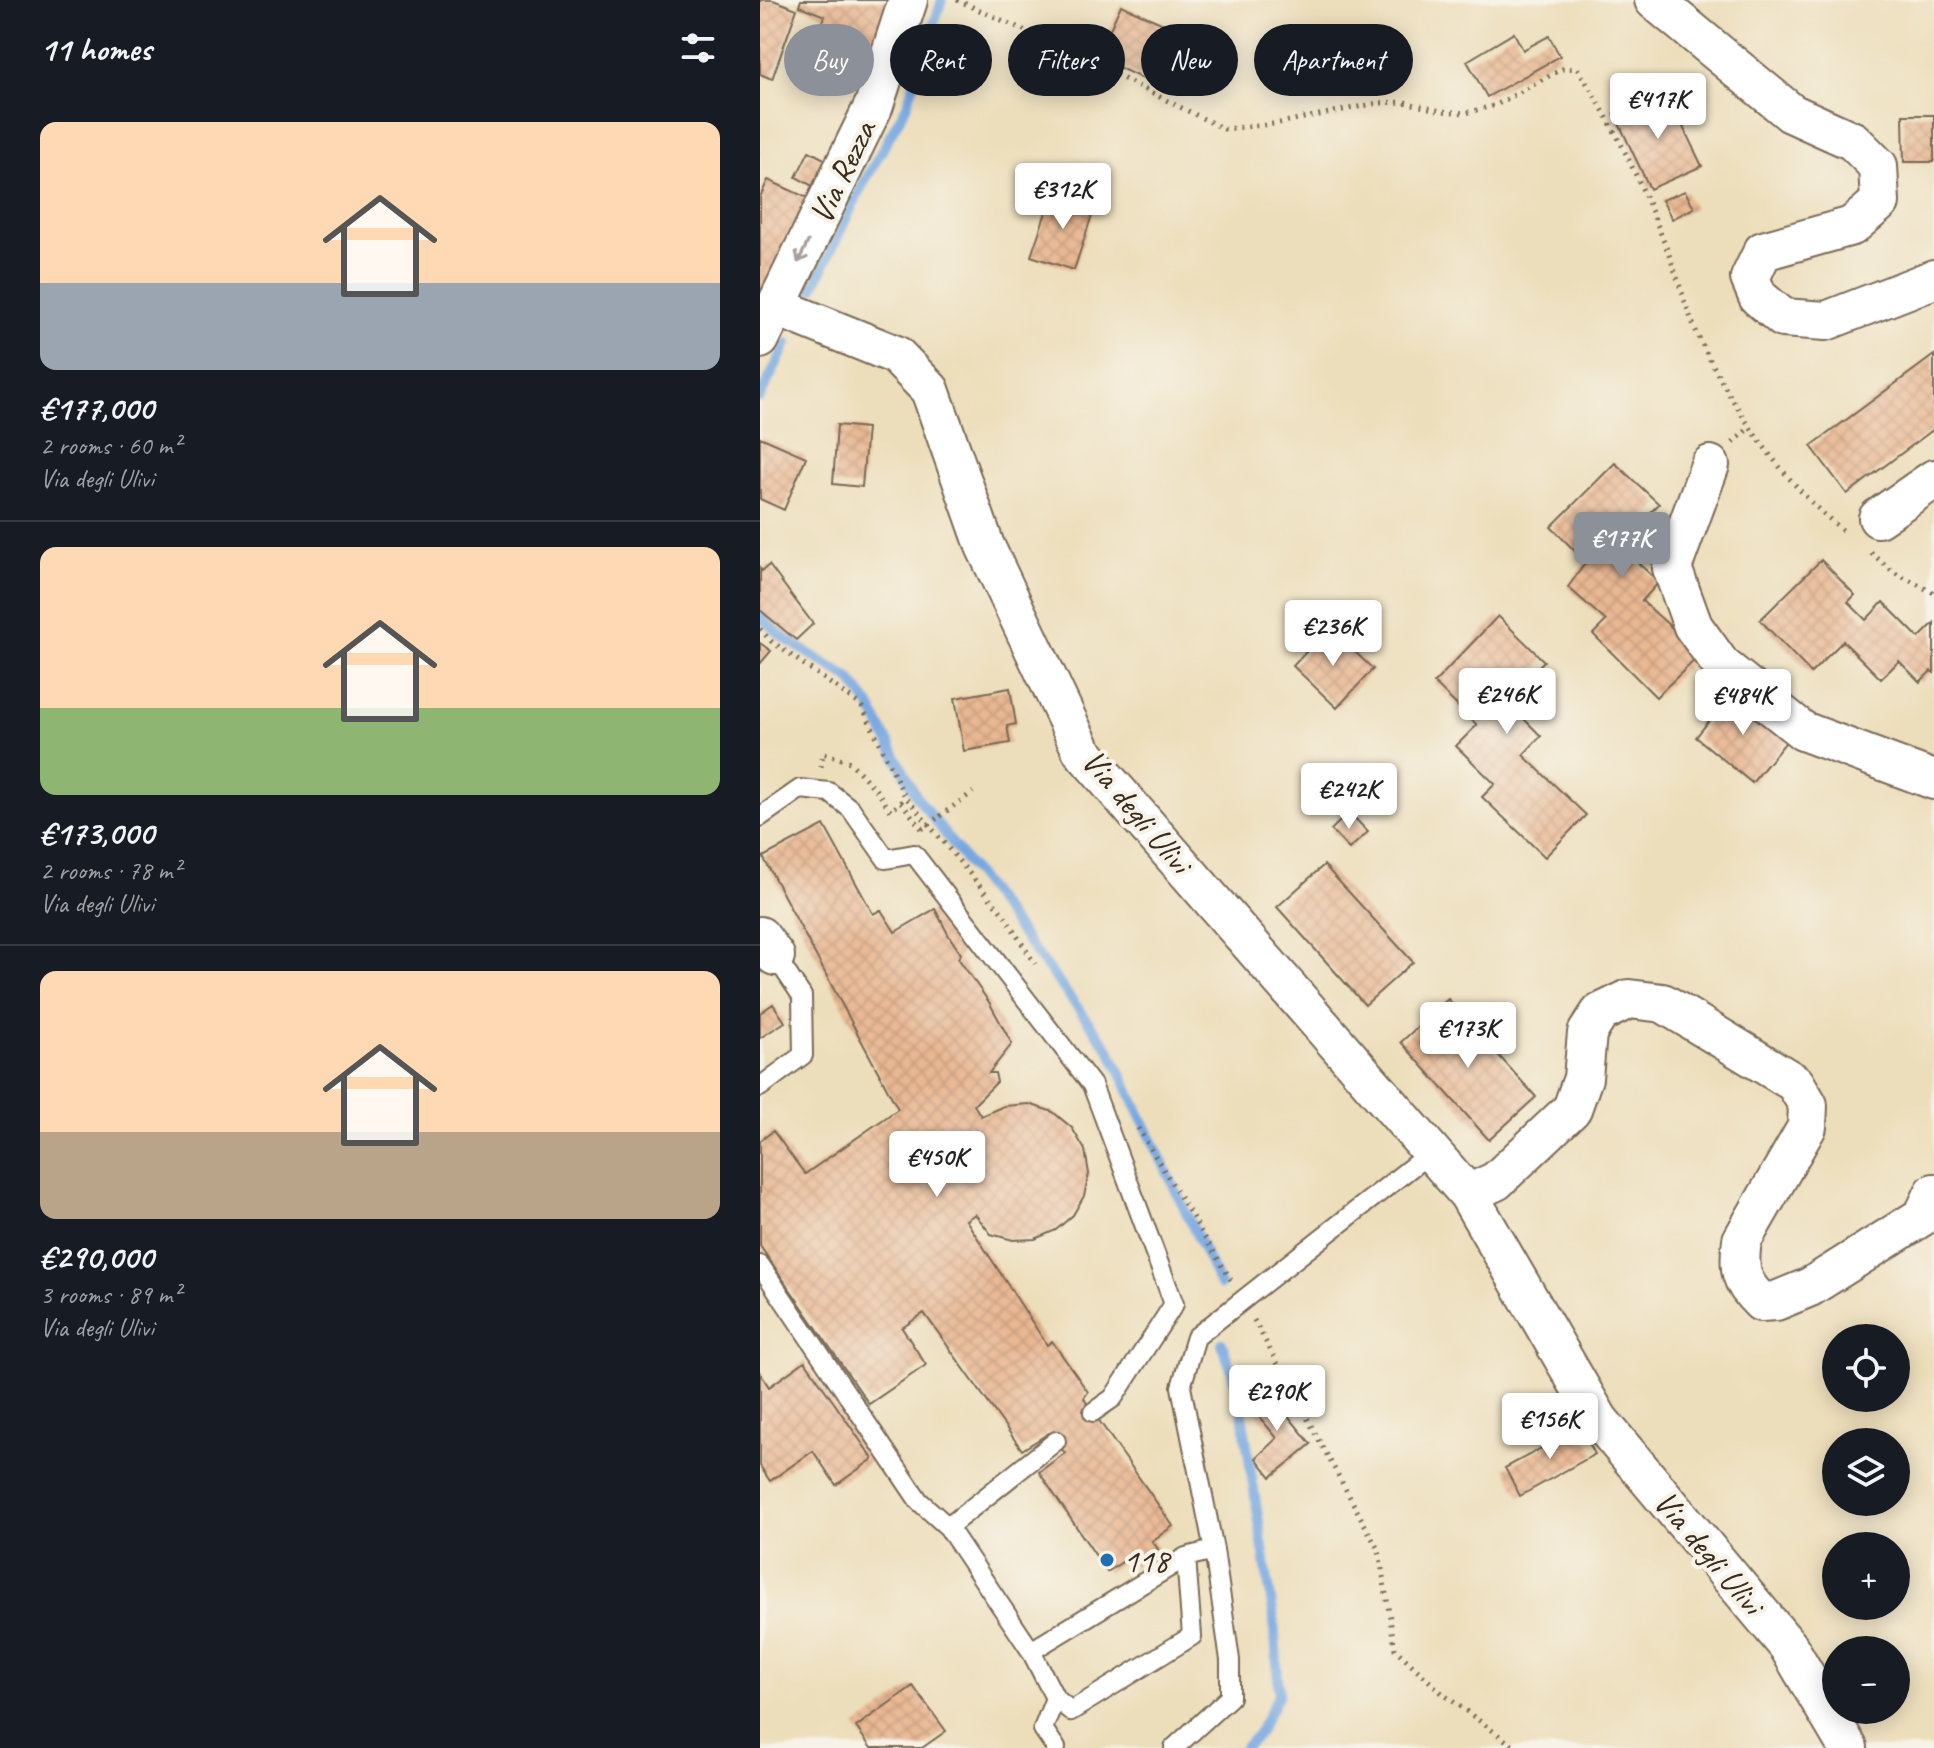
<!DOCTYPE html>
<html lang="en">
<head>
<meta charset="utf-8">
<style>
	body { margin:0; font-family:Caveat,sans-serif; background:#20242c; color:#f1f3f6; height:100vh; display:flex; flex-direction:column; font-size:30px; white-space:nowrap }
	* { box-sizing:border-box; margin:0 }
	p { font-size:26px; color:#9ea1a6 }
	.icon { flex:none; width:44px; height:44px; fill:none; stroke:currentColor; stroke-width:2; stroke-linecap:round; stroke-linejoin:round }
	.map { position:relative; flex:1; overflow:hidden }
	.panel { display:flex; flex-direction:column; background:#171b24; width:760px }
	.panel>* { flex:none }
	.banner { position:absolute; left:24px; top:24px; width:760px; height:72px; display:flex; gap:16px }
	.tools { position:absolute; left:1062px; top:1324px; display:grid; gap:16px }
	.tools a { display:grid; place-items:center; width:88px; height:88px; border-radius:50%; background:#171b24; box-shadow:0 4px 20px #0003; font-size:40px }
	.price { position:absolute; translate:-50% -68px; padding:0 18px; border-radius:8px; background:#fff; color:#222; font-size:26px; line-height:52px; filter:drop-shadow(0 2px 4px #0008) }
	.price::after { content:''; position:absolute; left:50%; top:48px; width:24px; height:18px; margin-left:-12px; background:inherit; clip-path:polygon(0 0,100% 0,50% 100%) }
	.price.selected { background:#8c9099; color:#fff }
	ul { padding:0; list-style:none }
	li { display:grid; align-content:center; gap:16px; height:424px; padding:0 40px }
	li+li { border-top:2px solid #363941 }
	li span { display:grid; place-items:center; height:248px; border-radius:16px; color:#555 }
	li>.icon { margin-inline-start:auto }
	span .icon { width:144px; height:144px; fill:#fffc; stroke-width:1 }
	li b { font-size:34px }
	h2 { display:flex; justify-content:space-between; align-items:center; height:96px; padding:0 40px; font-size:34px }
	.tag { padding:0 28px; border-radius:36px; background:#171b24; box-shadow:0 4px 20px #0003; font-size:28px; line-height:72px }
	.tag.selected { background:#8c9099; color:#fff }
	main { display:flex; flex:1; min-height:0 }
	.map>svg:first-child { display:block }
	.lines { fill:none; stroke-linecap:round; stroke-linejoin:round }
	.stream { stroke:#76a7e1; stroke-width:10 }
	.building { fill:url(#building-cross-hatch) }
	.lane-casing { stroke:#796955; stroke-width:22 }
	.street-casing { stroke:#796955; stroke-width:42 }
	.path { stroke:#796955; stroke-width:5; stroke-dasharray:2 6; stroke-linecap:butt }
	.lane { stroke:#fff; stroke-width:18 }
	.street { stroke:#fff; stroke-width:38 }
	.path-bridge { stroke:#796955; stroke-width:5; stroke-dasharray:2 6; stroke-linecap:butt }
	.oneway { stroke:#a79f9a }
	.poi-dot { fill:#1f6fb2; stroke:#f7f3e8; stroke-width:3 }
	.labels { text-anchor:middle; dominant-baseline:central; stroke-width:8; stroke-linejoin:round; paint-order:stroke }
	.street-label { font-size:34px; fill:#3b2a1e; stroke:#f7f3e8 }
	.poi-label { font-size:34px; fill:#3b2a1e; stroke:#f7f3e8; text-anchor:start }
</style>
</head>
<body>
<main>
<section class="panel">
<h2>11 homes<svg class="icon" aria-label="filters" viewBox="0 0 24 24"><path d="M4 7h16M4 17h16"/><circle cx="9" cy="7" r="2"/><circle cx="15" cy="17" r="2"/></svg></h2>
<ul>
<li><span style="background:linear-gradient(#ffd9b3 65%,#9aa5b1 0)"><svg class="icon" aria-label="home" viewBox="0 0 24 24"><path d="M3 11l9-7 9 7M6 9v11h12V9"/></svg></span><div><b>€177,000</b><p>2 rooms · 60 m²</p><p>Via degli Ulivi</p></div></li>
<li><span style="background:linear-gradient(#ffd9b3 65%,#8fb573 0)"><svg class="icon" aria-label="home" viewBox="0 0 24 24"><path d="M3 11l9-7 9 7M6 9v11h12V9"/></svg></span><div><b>€173,000</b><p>2 rooms · 78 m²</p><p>Via degli Ulivi</p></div></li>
<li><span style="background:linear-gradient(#ffd9b3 65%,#b9a48a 0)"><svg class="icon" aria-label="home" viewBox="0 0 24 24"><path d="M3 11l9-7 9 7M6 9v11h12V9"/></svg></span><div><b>€290,000</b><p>3 rooms · 89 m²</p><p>Via degli Ulivi</p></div></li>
</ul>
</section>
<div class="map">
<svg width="1174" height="1748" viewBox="0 0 1174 1748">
	<defs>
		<pattern id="building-cross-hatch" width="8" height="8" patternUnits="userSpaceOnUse" patternTransform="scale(2)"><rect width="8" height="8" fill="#e9b893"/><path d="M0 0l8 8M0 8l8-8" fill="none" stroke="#c99e7e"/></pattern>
	</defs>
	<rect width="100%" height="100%" fill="#f7f3e8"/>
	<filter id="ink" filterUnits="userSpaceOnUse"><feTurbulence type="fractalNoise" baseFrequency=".0125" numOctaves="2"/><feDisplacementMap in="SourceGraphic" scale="16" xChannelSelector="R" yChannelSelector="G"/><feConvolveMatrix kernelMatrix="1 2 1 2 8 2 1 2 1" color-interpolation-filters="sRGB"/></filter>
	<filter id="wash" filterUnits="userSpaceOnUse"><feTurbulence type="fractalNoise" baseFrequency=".006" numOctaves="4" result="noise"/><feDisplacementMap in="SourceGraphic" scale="32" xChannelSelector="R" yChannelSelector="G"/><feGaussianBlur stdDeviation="1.8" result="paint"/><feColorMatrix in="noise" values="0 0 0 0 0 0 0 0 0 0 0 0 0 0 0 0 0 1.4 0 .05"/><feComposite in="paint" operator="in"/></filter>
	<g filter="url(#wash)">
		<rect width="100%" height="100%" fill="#eddebb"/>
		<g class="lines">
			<path class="stream" d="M 53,289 L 101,188 L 147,105 L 182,0
				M 0,397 L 27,343
				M 0,617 L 24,638 L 90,679 L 110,706 L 157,797 L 350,1050 L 460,1285
				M 462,1343 L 479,1394 L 514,1619 L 519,1694 L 497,1736 L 484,1748"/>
		</g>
		<g id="blocks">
			<path class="building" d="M 0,0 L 13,0 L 37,9 L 12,79 L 0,74 Z
				M 41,0 L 136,0 L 107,77 L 73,64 L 79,48 L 56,39 L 65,16 L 39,6 Z
				M 361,5 L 410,27 L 385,80 L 337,57 Z
				M 754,33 L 763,50 L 789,36 L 800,56 L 727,97 L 707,61 Z
				M 907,94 L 942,166 L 890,189 L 854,113 Z
				M 1143,115 L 1174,115 L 1174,162 L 1144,162 Z
				M 49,151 L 70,162 L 56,188 L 36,177 Z
				M 8,180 L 52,200 L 0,313 L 0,197 Z
				M 925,191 L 934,208 L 912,219 L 902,200 Z
				M 293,192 L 335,206 L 314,270 L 271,256 Z
				M 1174,355 L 1174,429 L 1087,494 L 1051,446 Z
				M 77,425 L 107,428 L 102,487 L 73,484 Z
				M 0,437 L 46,457 L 24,510 L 0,499 Z
				M 855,463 L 899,504 L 858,545 L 899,582 L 882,601 L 941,654 L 896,697 L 833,634 L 846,621 L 808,587 L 826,562 L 791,527 Z
				M 1061,560 L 1095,595 L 1088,602 L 1106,620 L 1123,602 L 1159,638 L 1174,623 L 1174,673 L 1171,671 L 1160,682 L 1139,661 L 1121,679 L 1083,641 L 1051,673 L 1000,620 Z
				M 9,565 L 53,624 L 36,640 L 0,610 L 0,568 L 2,571 Z
				M 738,616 L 784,661 L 746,701 L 781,736 L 763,755 L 826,815 L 785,857 L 722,797 L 735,784 L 696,746 L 717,725 L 674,683 Z
				M 569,627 L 613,669 L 577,708 L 533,666 Z
				M 0,643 L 11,651 L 0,664 Z
				M 250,688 L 256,724 L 247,726 L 250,743 L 204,751 L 195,698 Z
				M 974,690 L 1030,737 L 992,783 L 936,737 Z
				M 589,812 L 608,832 L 589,849 L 571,830 Z
				M 64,825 L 113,914 L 121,910 L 135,932 L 175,909 L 189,936 L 201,954 L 198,958 L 229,1002 L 252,1044 L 229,1073 L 235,1073 L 237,1082 L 214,1105 L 221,1116 L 244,1106 L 269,1104 L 293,1112 L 312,1128 L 325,1150 L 329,1174 L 324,1196 L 313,1215 L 296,1230 L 275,1239 L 253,1240 L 231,1234 L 215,1214 L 206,1220 L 287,1345 L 292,1341 L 328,1392 L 324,1398 L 326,1402 L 413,1526 L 392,1541 L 398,1549 L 373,1566 L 368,1558 L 347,1572 L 279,1472 L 305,1453 L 289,1433 L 262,1450 L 164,1313 L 142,1328 L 166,1365 L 109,1404 L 0,1246 L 0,1141 L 13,1131 L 45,1174 L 138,1109 L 3,857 Z
				M 564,865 L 653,962 L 605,1005 L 517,907 Z
				M 688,999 L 776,1097 L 729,1140 L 641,1042 Z
				M 13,1004 L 25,1022 L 0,1038 L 0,1013 Z
				M 45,1361 L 113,1459 L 76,1485 L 53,1451 L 10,1481 L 0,1466 L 0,1373 L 9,1387 Z
				M 504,1386 L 551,1444 L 511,1477 L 496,1458 L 517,1438 L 485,1400 Z
				M 820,1427 L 835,1454 L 760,1496 L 745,1468 Z
				M 153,1686 L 186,1731 L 162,1748 L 111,1748 L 96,1727 Z"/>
		</g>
	</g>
	<g filter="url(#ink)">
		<use href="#blocks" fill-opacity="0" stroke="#796955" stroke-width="2"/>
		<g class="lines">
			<g class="lane-casing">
				<path id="lane" d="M 0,817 L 40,789 L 69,792 L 91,809 L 126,859 L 154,854 L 332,1085 L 414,1304 L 353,1398 L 333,1412
					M 0,1087 L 43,1055 L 42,996 L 15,956
					M 0,1265 L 159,1501 L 188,1527
					M 271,1651 L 188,1527 L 296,1441
					M 295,1698 L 271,1651 L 426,1557
					M 296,1748 L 283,1729 L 295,1698 L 311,1711 L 432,1636 L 426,1557 L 454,1550
					M 414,1748 L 470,1697 L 470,1660 L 454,1550 L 421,1387 L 436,1337 L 672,1151"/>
			</g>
			<g class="street-casing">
				<path id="street" d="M 894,0 L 1031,113 L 1093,141 L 1118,166 L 1120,202 L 1092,226 L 1003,251 L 990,278 L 998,297 L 1023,318 L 1066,321 L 1174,279
					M 17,307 L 136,355 L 170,390 L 225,546 L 322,751 L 708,1194 L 839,1420 L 1028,1646 L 1088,1748
					M 0,339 L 114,105 L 148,0
					M 950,465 L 912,568 L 933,626 L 961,665 L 1043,731 L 1174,780
					M 1118,518 L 1174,479
					M 0,936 L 15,956
					M 708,1194 L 736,1181 L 812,1109 L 823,1078 L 827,1033 L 840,1013 L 869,999 L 903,1003 L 1035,1083 L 1048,1105 L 1047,1127 L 982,1240 C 978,1269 980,1282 1001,1302 L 1016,1301 L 1050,1287 L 1163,1216 L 1174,1193"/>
			</g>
			<path class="path" d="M 197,0 L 284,39 L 464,129 L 514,124 L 618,103 L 644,102 L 681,111 L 706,113 L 736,105 L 802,69 L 817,68 C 853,122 881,182 904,242 C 918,275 926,312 942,344 C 976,413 1024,484 1085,532
				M 973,443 L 990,427
				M 1111,553 L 1135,573 L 1174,593
				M 0,629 L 11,641 L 102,706 L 144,795 L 244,915 L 275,964
				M 61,767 L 63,753 L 90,762 L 117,791 L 131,811 L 141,802 L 162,829
				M 180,816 L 213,792
				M 378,1128 L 471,1280
				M 494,1320 L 619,1551 L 635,1649 L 683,1694 L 756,1748"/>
			<use href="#lane" class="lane"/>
			<use href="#street" class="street"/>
			<path class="path-bridge" d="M 162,829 L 180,816"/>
		</g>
		<defs><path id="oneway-shaft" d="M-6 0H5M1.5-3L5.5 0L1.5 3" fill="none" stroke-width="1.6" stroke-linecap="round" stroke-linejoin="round" transform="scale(2)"/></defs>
		<use class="oneway" href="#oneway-shaft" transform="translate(43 252) rotate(116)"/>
	</g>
	<circle class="poi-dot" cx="347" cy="1560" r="8"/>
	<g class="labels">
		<g class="street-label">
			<text transform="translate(82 172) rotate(-64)">Via Rezza</text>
			<text transform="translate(377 811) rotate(50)">Via degli Ulivi</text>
			<text transform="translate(949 1552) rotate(50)">Via degli Ulivi</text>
		</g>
		<g class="poi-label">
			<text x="363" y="1560">118</text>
		</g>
	</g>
</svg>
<div class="tools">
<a><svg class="icon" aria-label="locate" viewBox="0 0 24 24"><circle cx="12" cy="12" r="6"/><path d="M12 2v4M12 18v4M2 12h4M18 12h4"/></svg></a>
<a><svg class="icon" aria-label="layers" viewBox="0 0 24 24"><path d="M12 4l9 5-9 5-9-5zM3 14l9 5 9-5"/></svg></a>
<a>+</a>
<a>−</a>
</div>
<b class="price" style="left:898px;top:141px">€417K</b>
<b class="price" style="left:303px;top:231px">€312K</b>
<b class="price selected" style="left:862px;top:580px">€177K</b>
<b class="price" style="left:573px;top:668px">€236K</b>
<b class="price" style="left:747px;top:736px">€246K</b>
<b class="price" style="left:983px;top:737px">€484K</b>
<b class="price" style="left:589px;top:831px">€242K</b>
<b class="price" style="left:708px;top:1070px">€173K</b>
<b class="price" style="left:177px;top:1199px">€450K</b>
<b class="price" style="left:517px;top:1433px">€290K</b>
<b class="price" style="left:790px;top:1461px">€156K</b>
<div class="banner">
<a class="tag selected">Buy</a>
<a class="tag">Rent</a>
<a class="tag">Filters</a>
<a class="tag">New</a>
<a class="tag">Apartment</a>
</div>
</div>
</main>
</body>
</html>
